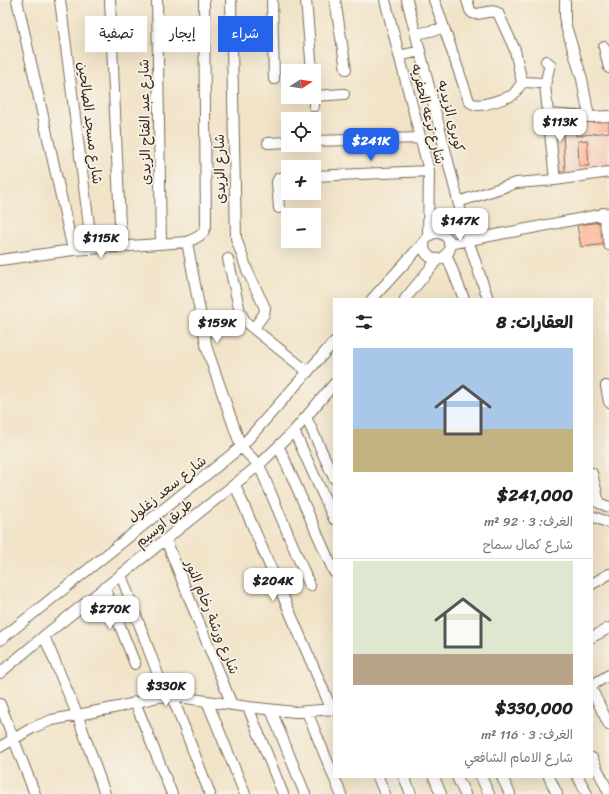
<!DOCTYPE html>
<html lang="ar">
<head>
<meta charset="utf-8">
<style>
	body { margin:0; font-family:Sriracha,"Playpen Sans Arabic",sans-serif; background:#f2f2f2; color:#222; direction:rtl; height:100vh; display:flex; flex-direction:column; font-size:15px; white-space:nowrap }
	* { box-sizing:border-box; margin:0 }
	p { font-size:13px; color:#767676 }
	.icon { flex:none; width:22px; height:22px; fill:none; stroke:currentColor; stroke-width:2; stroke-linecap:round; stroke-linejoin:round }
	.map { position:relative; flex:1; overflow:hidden; direction:ltr }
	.side { position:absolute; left:333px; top:298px; width:260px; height:480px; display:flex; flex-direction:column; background:#fff; border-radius:0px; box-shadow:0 4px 16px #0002; direction:rtl }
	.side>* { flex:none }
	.top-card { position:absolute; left:12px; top:16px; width:261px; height:36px; direction:rtl; display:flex; gap:8px }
	.needle { width:26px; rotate:78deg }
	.buttons { position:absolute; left:281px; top:64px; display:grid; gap:8px }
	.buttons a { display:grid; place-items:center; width:40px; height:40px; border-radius:0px; background:#fff; box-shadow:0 4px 16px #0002; font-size:20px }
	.price { position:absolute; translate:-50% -34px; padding:0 9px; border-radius:8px; background:#fff; color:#222; font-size:13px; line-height:26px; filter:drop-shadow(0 1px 2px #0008) }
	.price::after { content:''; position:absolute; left:50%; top:24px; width:12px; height:9px; margin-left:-6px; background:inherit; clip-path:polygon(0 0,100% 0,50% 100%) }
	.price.selected { background:#2563eb; color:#fff }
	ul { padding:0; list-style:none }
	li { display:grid; align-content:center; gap:8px; height:212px; padding:0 20px }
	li+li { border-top:1px solid #e0e0e0 }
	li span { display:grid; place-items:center; height:124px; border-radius:0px; color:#555 }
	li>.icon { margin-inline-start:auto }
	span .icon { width:72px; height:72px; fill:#fffc; stroke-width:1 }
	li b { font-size:17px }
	h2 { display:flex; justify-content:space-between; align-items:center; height:48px; padding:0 20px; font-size:17px }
	.chip { padding:0 14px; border-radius:0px; background:#fff; box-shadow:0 4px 16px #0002; font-size:14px; line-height:36px }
	.chip.selected { background:#2563eb; color:#fff }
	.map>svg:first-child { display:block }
	.built { fill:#f4d3c0 }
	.building { fill:#fdae8b }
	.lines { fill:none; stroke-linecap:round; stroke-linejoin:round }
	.minor-casing { stroke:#7b6b59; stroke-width:12 }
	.minor { stroke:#fff; stroke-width:10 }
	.labels { text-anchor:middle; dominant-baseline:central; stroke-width:3.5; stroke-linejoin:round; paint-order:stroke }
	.street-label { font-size:14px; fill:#3b2a1e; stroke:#f7f3e8 }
</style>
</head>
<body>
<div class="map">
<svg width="609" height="794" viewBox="0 0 609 794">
	<rect width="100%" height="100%" fill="#f7f3e8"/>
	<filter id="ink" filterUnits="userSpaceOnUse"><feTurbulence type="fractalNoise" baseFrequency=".025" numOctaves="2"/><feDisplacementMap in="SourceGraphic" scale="8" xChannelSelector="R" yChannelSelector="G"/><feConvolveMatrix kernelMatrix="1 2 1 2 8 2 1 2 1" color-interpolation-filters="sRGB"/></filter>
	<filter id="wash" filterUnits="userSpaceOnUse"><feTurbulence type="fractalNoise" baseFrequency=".012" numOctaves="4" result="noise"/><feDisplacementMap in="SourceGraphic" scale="16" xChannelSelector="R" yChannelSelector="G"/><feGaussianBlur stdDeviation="0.9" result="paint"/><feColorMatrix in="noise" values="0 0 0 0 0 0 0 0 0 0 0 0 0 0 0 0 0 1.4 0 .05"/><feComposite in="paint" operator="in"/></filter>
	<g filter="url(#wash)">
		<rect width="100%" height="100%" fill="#f1e3c7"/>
		<path class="built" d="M 550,116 L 609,118 L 609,169 L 556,177 Z"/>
		<g id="blocks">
			<path class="building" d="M 609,119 L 609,132 L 576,136 L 574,123 Z
				M 569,120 L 569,133 L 563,133 L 565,171 L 556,172 L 553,121 Z
				M 587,140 L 589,166 L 579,166 L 578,141 Z
				M 602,222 L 607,244 L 581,247 L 577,225 Z"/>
		</g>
	</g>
	<g filter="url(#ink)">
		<use href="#blocks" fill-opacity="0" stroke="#7b6b59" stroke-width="1"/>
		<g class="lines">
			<g class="minor-casing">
				<path id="minor" d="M 17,0 L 73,250
					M 60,0 L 92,249
					M 110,0 L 121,247
					M 157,0 L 161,244
					M 231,0 L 236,238 L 247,270 L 265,308 L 264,314 L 254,328
					M 272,0 L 274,79
					M 306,0 L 312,71
					M 335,0 L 346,69
					M 385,0 L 429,171 L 428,236
					M 407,0 L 468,240 L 488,299
					M 434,0 L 439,13 L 469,101 C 477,111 500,99 511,96 C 517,93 518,85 524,82 L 542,83 L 545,85 L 555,180
					M 467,0 C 468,3 469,7 470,10 C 475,20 490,7 498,13 L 515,50 L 522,83
					M 565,2 L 565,23 L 582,79 L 589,117
					M 416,34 L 444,28
					M 604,47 L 609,68
					M 399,56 L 420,51
					M 545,85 L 550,64 L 546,61
					M 314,96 L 344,94
					M 314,97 L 314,106
					M 548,114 L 589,117 L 609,116
					M 314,141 L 421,138
					M 268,143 L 288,142
					M 314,176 L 429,171
					M 458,202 L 516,183 L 555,180 L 609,172
					M 279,208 L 277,182 L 279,178 L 288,177
					M 603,213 L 609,245
					M424 246a13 13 0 1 1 26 0a13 13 0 1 1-26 0Z
					M 187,242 L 207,349 L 241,447 L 259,465 L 310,586
					M 449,244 L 609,213
					M 446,254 L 464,299
					M 228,259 L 240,312 L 245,321 L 249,325 L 308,372
					M 0,260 L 73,250 L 187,242 C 196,238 203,236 206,226 L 204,0
					M 372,299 L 425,241
					M 405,299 L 438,259
					M 606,386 L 609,402
					M 306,417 L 334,478
					M 294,431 L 334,519
					M 279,447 L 334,572
					M 592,473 L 599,503
					M 235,485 L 332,710
					M 592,500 L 609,507
					M 592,516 L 609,523
					M 166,540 L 232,705
					M 121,575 L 166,696
					M 592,584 L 609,574
					M 105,588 L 135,664
					M 44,636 L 77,714 L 105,794
					M 592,637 L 609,628
					M 0,640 L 241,447 L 334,342
					M 0,673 L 44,636 L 259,465 L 294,431 L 334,384
					M 592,685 L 609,675
					M 592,690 L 609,725
					M 172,696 L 210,794
					M 207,701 L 245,794
					M 135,702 L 172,794
					M 0,704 L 35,794
					M 248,707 L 283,794
					M 271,710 L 305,794
					M 307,712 L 341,794
					M 0,747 L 34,727 L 52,720 L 118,707 L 158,697 L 172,696 L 248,707 L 295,712 L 334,709
					M 592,758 L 609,793
					M 378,777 L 385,794
					M 404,777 L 411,794
					M 434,777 L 441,794
					M 457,777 L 465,794
					M 481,777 L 489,794
					M 502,777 L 510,794
					M 549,777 L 557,794
					M 578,777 L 587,794"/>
			</g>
			<use href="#minor" class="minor"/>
		</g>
	</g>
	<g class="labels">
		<g class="street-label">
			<text transform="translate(428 114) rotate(76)">شارع ترعه الحفريه</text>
			<text transform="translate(451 116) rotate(76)">كوبرى الزيديه</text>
			<text transform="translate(145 122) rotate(-91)">شارع عبد الفتاح الزيدى</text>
			<text transform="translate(90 123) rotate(83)">شارع مسجد الصالحين</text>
			<text transform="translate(220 169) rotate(-91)">شارع الزيدى</text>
			<text transform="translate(167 489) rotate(-39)">شارع سعد زغلول</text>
			<text transform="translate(164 523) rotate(-38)">طريق اوسيم</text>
			<text transform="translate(212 617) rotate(68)">شارع ورشة رخام النور</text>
		</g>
	</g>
</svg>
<div class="buttons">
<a><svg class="needle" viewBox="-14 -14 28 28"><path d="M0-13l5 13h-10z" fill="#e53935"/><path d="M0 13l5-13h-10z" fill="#767676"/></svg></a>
<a><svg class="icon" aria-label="locate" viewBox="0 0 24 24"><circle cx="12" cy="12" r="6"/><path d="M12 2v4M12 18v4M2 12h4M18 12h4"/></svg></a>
<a>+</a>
<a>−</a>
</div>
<b class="price" style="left:560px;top:143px">$113K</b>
<b class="price selected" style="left:371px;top:162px">$241K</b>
<b class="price" style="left:460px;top:242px">$147K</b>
<b class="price" style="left:101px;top:259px">$115K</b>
<b class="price" style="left:217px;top:344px">$159K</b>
<b class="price" style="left:273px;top:602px">$204K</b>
<b class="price" style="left:110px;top:630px">$270K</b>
<b class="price" style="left:166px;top:707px">$330K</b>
<div class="top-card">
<a class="chip selected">شراء</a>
<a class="chip">إيجار</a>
<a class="chip">تصفية</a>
</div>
<section class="side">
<h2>العقارات: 8<svg class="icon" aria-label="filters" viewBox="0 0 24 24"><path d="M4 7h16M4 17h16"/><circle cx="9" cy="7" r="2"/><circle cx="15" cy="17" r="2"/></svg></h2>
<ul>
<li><span style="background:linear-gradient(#a9c7e8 65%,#c2b280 0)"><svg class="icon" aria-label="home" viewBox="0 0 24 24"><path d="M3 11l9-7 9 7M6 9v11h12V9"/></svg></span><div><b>$241,000</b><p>الغرف: 3 · 92 m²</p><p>شارع كمال سماح</p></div></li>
<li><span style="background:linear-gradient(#dfe7d0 75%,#b9a48a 0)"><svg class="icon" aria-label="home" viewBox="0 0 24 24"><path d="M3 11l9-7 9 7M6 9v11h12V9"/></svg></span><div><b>$330,000</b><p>الغرف: 3 · 116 m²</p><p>شارع الامام الشافعي</p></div></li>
</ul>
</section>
</div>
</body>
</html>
